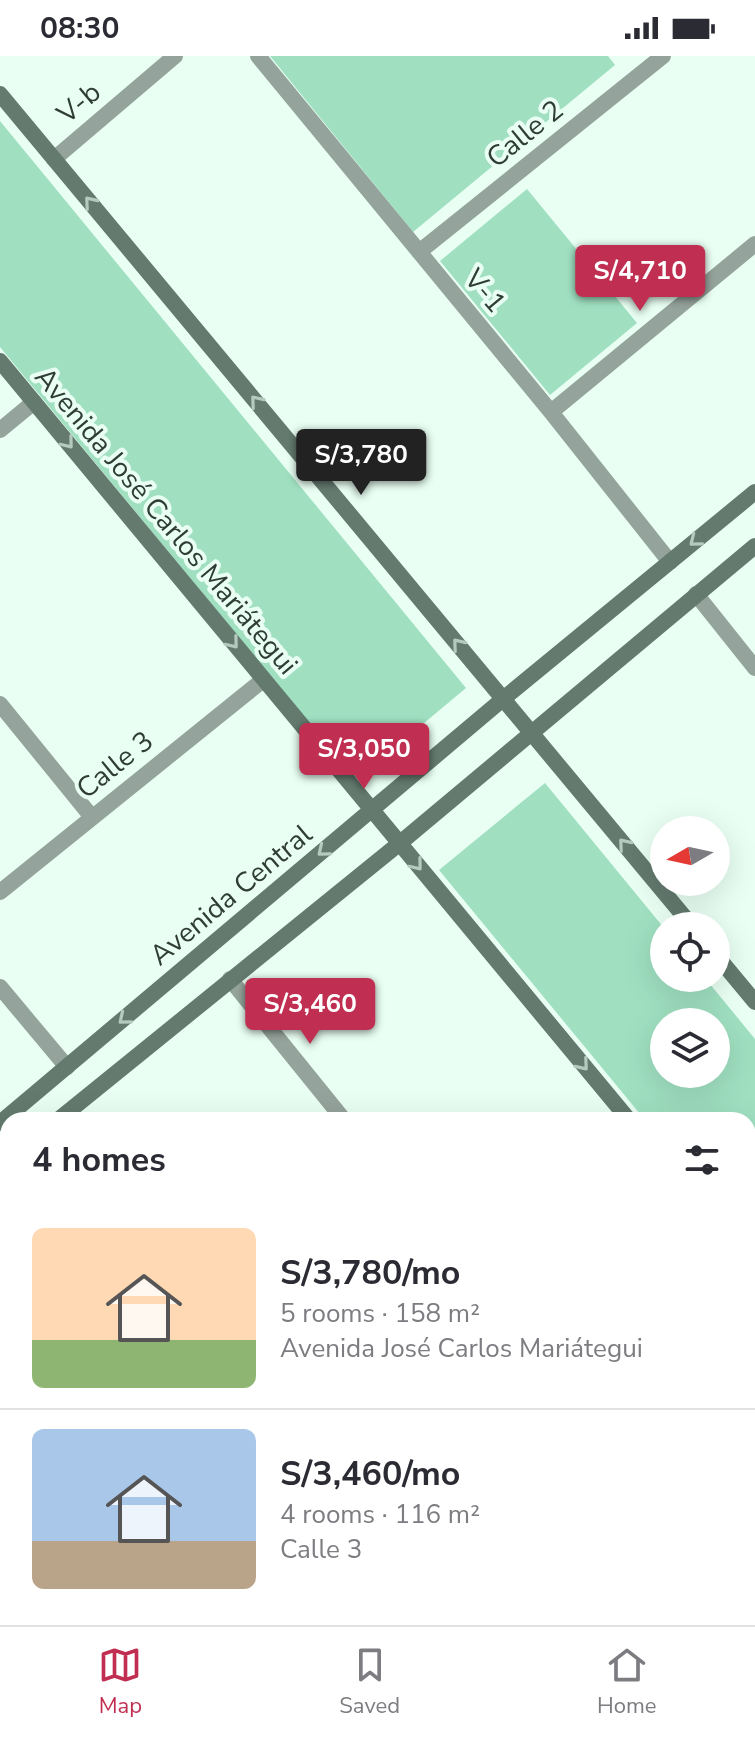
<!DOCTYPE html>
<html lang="en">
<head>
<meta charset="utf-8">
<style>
	body { margin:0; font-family:"Nunito Sans",sans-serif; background:#f2f2f3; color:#2b2b33; height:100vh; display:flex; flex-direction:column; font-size:30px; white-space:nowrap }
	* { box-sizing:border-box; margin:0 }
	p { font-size:26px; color:#7c7c81 }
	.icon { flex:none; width:44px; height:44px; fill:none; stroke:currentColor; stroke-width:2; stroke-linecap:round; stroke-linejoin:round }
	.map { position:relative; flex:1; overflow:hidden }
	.sheet { position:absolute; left:0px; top:1056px; width:756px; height:514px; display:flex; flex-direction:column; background:#fff; border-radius:24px 24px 0 0; box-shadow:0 8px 32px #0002 }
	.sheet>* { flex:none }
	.needle { width:52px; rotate:261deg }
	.fabs { position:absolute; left:650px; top:760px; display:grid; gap:16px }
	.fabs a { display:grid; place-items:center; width:80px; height:80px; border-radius:50%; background:#fff; box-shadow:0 8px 32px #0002; font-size:40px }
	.price { position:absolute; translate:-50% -68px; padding:0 18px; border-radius:8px; background:#c02f51; color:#fff; font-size:26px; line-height:52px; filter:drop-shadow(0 2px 4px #0008) }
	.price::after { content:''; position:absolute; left:50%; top:48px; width:24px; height:18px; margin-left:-12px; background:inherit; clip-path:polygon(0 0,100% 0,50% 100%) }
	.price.active { background:#222; color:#fff }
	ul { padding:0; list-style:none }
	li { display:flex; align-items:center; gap:24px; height:200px; padding:0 32px }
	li+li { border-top:2px solid #e1e1e2 }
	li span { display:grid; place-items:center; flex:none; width:224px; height:160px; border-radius:12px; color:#555 }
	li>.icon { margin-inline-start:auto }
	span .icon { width:96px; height:96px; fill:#fffc; stroke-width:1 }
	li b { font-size:34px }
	h2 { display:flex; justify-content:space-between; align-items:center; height:96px; padding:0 32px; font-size:34px }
	.status { display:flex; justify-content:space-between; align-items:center; height:56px; padding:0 40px; background:#fff; direction:ltr }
	.status svg { height:22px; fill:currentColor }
	.tabs { display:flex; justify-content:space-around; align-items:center; height:112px; border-top:2px solid #e1e1e2; background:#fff; font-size:22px; color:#7c7c81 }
	.tabs a { display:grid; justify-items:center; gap:4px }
	.tabs .active { color:#c02f51 }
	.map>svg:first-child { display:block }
	.green { fill:#a0e0c1; fill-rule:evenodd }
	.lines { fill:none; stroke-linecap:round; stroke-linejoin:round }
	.lane { stroke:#94a39b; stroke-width:12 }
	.street { stroke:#94a39b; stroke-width:16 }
	.secondary { stroke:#647a6f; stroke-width:16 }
	.oneway { stroke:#b4cabe }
	.labels { text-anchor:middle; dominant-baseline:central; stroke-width:8; stroke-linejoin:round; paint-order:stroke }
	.street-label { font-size:28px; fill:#2f3d36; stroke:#e9fff3 }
</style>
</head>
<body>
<div class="status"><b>08:30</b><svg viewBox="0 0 49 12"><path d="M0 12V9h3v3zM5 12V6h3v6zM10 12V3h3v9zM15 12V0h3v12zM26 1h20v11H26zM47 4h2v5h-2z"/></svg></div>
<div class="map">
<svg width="755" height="1569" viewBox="0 0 755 1569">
	<rect width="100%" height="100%" fill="#e9fff3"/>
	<path class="green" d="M 270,0 L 608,0 L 615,9 L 413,176 Z
		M 0,65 L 466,632 L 356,724 L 0,291 Z
		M 527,133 L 637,267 L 550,339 L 440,205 Z
		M 545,727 L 664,872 L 664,922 L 705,922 L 755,983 L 755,1198 L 748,1189 L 748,1064 L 645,1064 L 439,814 ZM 716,966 L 716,1018 L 664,1018 L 664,966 Z
		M 77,1562 L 511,1562 L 517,1569 L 82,1569 Z"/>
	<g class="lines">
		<path class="lane" d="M 748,1379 L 749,1378
			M 748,1392 L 755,1401"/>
		<path class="street" d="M 258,0 L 551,356 L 670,506
			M 54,103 L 175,0
			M 419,196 L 663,0
			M 551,356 L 755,188
			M 0,374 L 34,346
			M 696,538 L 755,612
			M 0,648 L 91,760
			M 0,836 L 263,624
			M 230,923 L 344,1064
			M 0,931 L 67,1011
			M 0,1209 L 8,1218
			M 0,1339 L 8,1333
			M 748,1423 L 755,1417
			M 748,1559 L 755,1568
			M 63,1562 L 69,1569
			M 532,1562 L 537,1569
			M 4,1569 L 13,1562
			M 573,1569 L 582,1562"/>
		<path class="secondary" d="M 0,38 L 692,870
			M 0,305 L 629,1064
			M 716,899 L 755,946
			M 58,1064 L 400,787 L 755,490
			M 0,1067 L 503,643 L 755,436
			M 0,1111 L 8,1105
			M 748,1209 L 755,1217"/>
	</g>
	<defs><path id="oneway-chevron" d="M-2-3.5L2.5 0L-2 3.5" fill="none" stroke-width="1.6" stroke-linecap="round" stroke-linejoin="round" transform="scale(2)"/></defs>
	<g class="oneway">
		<use href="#oneway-chevron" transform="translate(90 146) rotate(-130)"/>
		<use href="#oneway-chevron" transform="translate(256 345) rotate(-130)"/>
		<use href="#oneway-chevron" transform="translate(68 387) rotate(51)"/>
		<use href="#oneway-chevron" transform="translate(695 485) rotate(141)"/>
		<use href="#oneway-chevron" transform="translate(233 587) rotate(51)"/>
		<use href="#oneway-chevron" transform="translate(458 588) rotate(-130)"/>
		<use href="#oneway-chevron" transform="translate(624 788) rotate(-130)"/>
		<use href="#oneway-chevron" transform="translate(323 795) rotate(140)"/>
		<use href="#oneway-chevron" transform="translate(417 809) rotate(51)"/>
		<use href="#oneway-chevron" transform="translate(124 963) rotate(140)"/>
		<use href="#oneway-chevron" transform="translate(583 1009) rotate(50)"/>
	</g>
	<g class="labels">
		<g class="street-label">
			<text transform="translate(79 47) rotate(-40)">V-b</text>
			<text transform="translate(525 78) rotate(-39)">Calle 2</text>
			<text transform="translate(485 235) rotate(50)">V-1</text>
			<text transform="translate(166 465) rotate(50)">Avenida José Carlos Mariátegui</text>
			<text transform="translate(115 709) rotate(-39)">Calle 3</text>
			<text transform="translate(231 839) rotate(-40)">Avenida Central</text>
		</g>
	</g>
</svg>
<div class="fabs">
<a><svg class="needle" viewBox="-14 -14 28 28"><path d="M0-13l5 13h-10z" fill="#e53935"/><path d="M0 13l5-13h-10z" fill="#7c7c81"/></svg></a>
<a><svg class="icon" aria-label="locate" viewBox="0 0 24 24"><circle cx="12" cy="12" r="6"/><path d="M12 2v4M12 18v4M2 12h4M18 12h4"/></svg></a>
<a><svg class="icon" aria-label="layers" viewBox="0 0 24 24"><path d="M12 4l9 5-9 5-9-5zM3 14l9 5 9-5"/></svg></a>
</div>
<b class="price" style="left:640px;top:257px">S/4,710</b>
<b class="price active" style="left:361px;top:441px">S/3,780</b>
<b class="price" style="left:364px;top:735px">S/3,050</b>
<b class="price" style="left:310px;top:990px">S/3,460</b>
<section class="sheet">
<h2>4 homes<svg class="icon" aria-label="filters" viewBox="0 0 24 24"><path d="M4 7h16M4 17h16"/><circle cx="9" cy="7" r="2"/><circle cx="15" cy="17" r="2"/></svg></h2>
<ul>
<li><span style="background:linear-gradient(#ffd9b3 70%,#8fb573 0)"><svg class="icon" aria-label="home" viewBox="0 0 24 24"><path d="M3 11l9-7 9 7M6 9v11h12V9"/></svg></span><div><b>S/3,780/mo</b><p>5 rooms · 158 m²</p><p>Avenida José Carlos Mariátegui</p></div></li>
<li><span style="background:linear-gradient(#a9c7e8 70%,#b9a48a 0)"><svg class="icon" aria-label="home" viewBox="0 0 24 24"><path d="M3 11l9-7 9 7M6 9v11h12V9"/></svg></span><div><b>S/3,460/mo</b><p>4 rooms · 116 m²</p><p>Calle 3</p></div></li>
</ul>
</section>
</div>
<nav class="tabs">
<a class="active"><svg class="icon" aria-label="map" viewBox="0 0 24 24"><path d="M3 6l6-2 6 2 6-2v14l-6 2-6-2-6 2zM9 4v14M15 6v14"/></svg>Map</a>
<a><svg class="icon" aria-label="saved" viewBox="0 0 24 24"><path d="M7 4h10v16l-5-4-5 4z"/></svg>Saved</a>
<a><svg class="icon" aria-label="home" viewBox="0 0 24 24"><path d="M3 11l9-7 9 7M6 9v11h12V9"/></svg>Home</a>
</nav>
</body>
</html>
